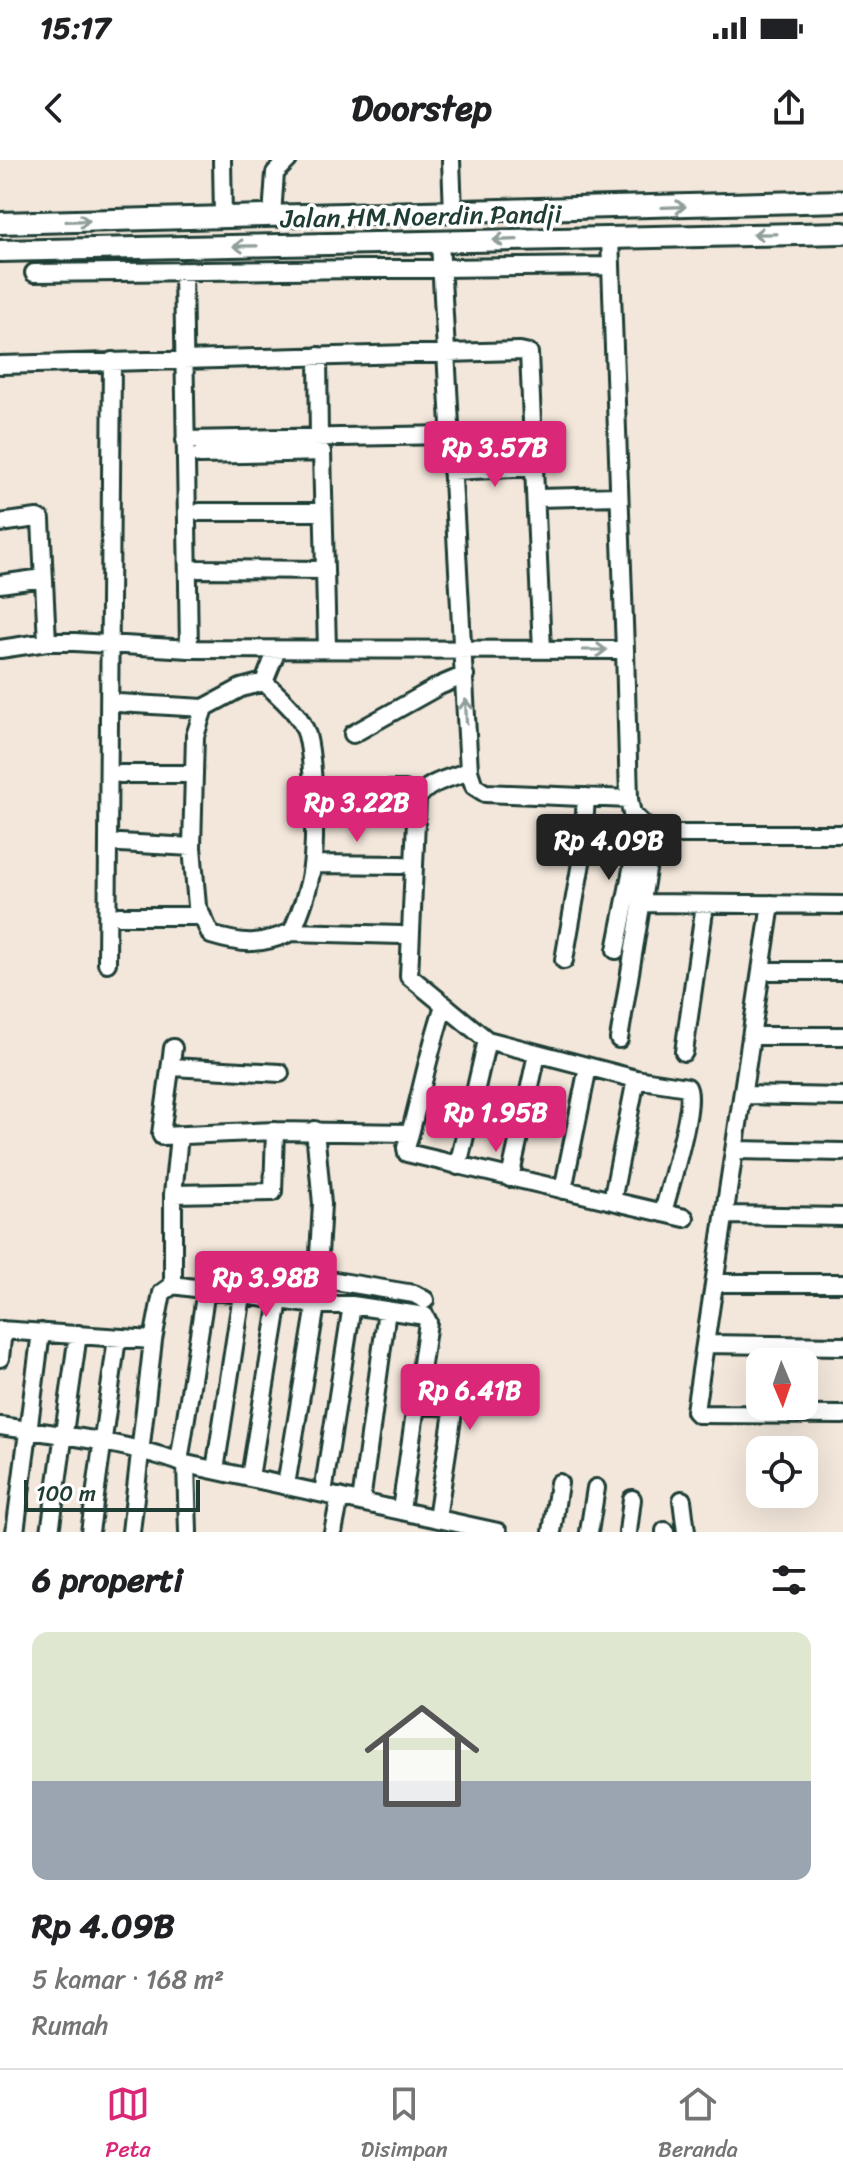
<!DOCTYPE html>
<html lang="id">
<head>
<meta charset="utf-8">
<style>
	body { margin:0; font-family:Sriracha,sans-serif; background:#f6f6f6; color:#202124; height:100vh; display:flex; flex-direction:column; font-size:30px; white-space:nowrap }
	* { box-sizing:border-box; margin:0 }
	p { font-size:26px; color:#757577 }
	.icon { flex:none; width:44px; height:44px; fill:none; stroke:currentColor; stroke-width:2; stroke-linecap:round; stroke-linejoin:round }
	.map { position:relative; height:1372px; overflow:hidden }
	.details { display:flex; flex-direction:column; background:#fff; flex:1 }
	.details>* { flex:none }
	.needle { width:52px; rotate:178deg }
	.fabs { position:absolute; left:746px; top:1188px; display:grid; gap:16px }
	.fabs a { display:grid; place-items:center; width:72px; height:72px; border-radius:16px; background:#fff; box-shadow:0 8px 32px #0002; font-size:40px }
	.scale { position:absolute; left:24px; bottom:20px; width:176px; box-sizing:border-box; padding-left:8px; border:4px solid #1f3d34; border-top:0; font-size:22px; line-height:28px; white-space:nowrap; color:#1f3d34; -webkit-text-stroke:6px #fff; paint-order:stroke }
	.price { position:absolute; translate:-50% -68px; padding:0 18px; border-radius:8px; background:#db2777; color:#fff; font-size:26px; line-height:52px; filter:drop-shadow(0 2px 4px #0008) }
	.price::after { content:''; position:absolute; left:50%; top:48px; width:24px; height:18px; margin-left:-12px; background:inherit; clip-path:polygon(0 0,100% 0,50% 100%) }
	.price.selected { background:#222; color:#fff }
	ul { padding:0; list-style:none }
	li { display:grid; align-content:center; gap:16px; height:424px; padding:0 32px }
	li+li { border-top:2px solid #e0e0e0 }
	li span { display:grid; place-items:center; height:248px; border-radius:16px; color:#555 }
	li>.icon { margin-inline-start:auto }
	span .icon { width:144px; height:144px; fill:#fffc; stroke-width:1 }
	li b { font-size:34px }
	h2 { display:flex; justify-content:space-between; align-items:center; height:96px; padding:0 32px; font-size:34px }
	.status { display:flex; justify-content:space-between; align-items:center; height:56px; padding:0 40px; background:#fff; direction:ltr }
	.status svg { height:22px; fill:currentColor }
	header { display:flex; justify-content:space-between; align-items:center; height:104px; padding:0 32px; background:#fff; font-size:36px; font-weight:800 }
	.menu { display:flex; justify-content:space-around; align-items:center; height:112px; border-top:2px solid #e0e0e0; background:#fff; font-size:22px; color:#757577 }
	.menu a { display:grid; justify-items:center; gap:4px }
	.menu .selected { color:#db2777 }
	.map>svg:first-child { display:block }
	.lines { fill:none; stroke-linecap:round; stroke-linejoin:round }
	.minor-casing { stroke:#1f3d34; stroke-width:22 }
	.major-casing { stroke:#1f3d34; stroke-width:26 }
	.minor { stroke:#fff; stroke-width:16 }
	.major { stroke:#fff; stroke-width:20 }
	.oneway { stroke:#8f9e9a }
	.labels { text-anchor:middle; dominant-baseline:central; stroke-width:7; stroke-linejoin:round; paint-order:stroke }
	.street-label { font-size:26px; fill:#1f3d34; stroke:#fff }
</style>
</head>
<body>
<div class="status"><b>15:17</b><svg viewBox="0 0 49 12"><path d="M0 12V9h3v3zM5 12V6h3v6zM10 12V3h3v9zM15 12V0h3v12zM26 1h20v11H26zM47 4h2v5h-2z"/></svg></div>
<header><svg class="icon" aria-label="back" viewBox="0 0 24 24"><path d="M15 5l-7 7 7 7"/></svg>Doorstep<svg class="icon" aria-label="share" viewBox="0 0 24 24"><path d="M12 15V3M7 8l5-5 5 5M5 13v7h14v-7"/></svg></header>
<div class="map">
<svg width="843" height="1372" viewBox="0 0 843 1372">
	<rect width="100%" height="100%" fill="#f3e7db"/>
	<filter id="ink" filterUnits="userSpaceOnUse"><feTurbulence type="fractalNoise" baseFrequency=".0125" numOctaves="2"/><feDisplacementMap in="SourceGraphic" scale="16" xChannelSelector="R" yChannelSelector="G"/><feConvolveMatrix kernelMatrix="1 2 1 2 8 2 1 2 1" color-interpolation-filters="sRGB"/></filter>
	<g filter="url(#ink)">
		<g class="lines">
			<g class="minor-casing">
				<path id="minor" d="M 222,0 L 223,57
					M 451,0 L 453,53
					M 272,56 L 275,13 L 288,0
					M 610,78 L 625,490
					M 440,82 L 469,611 L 474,626 L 485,633 L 629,639
					M 183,111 L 189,489
					M 34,113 L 611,106
					M 318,196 L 319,278
					M 0,205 L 520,191 L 529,193 L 542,490
					M 185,280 L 449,275
					M 200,295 L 322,292 L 327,489
					M 452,311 L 536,307
					M 537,338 L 619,336
					M 200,352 L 323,352
					M 0,363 L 37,358 L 41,360 L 47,482
					M 198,409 L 325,410
					M 0,424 L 43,418
					M 0,489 L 47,482 L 75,482 L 189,489 L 625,490 L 629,639 L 632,654 L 653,674 L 843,674
					M 264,522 C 280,537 301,554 307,575 C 314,602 316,679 312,706 C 309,730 301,750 292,772 C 260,785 244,785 211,775 L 197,746 L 192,687 L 195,576 L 204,548 L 241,528 Z
					M 264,522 L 277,490
					M 118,543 L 204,548
					M 353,574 L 439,526 L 465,515
					M 469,611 C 451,618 427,622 417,639 L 409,816 L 487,880 L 636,919 L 687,927 C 697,942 668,1031 663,1053
					M 120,614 L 194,614
					M 312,630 L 405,630
					M 120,683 L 192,687
					M 313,704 L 401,705
					M 642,743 L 843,745
					M 771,744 L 695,1251 L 698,1254 L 843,1255
					M 119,756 L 202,756
					M 292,772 L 401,775
					M 616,790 L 641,663
					M 564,800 L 582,697 L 586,637
					M 107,803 L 112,201
					M 761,811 L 843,811
					M 444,846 C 428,892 420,941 406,988 L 407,993 L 685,1058
					M 752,876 L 843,876
					M 619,879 L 653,674
					M 173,888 L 161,974 L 162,976 L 275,971 L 410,973
					M 684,892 L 705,744
					M 172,907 L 280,913
					M 743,935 L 843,937
					M 735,990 L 843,992
					M 458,1006 L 487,880
					M 510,1018 L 537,894
					M 563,1030 L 588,907
					M 173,1034 L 273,1032 L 275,971
					M 612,1041 L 636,919
					M 725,1055 L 843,1057
					M 317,1118 L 414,1134 L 425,1140
					M 715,1123 L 843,1123
					M 173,1125 L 173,1034 L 179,976
					M 0,1170 L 153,1180
					M 706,1184 L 843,1186
					M 0,1198 L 3,1170
					M 414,1244 L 448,1247 L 453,1252 L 437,1358
					M 0,1266 C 63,1275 125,1282 186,1304 L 498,1372
					M 179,1302 L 206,1130
					M 186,1304 L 188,1372
					M 215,1310 L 242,1135
					M 250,1317 L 279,1140
					M 286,1325 L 316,1145 L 322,1044 L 315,970
					M 323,1333 L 352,1145
					M 682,1340 L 686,1372
					M 361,1342 L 387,1150
					M 15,1372 L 41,1172
					M 50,1372 L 78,1174
					M 90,1372 L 117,1178
					M 131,1372 L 153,1180 L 162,1133 L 173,1125 L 316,1145 L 352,1145 L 425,1156 L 428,1162 L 401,1350
					M 333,1372 L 340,1337
					M 552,1372 L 559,1323
					M 589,1372 L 596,1328
					M 628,1372 L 632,1339
					M 665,1372 L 665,1371"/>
			</g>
			<g class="major-casing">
				<path id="major" d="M 0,63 L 843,41
					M 0,91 L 843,73"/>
			</g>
			<use href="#minor" class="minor"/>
			<use href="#major" class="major"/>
		</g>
		<defs><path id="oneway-shaft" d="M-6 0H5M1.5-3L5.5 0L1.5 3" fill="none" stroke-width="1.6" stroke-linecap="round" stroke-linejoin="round" transform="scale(2)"/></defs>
		<g class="oneway">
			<use href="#oneway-shaft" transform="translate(674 47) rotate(-2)"/>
			<use href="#oneway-shaft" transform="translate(78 61) rotate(-2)"/>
			<use href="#oneway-shaft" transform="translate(765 74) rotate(179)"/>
			<use href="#oneway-shaft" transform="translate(505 80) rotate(178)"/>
			<use href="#oneway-shaft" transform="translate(245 86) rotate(179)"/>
			<use href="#oneway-shaft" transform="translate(595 490)"/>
			<use href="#oneway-shaft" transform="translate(466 551) rotate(-92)"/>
		</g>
	</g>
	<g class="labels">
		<g class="street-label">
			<text transform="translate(421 56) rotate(-1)">Jalan HM Noerdin Pandji</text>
		</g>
	</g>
</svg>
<div class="fabs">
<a><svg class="needle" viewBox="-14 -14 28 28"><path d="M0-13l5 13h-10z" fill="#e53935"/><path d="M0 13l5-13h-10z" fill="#757577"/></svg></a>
<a><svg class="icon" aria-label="locate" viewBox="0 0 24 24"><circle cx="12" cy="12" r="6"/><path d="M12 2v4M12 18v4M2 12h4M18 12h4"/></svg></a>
</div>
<div class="scale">100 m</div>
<b class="price" style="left:495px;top:329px">Rp 3.57B</b>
<b class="price" style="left:357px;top:684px">Rp 3.22B</b>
<b class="price selected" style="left:609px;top:722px">Rp 4.09B</b>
<b class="price" style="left:496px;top:994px">Rp 1.95B</b>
<b class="price" style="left:266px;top:1159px">Rp 3.98B</b>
<b class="price" style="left:470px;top:1272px">Rp 6.41B</b>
</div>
<section class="details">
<h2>6 properti<svg class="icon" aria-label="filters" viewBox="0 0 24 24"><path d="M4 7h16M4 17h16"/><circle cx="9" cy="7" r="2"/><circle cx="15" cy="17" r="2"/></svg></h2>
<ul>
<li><span style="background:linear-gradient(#dfe7d0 60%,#9aa5b1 0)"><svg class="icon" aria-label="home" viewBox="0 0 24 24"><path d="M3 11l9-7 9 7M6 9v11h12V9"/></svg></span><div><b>Rp 4.09B</b><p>5 kamar · 168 m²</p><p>Rumah</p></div></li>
</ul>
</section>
<nav class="menu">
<a class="selected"><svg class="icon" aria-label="map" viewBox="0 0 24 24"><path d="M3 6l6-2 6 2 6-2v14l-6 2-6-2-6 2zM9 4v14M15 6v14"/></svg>Peta</a>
<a><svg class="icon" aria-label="saved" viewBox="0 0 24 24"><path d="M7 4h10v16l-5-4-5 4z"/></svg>Disimpan</a>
<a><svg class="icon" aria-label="home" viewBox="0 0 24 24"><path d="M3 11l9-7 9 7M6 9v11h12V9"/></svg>Beranda</a>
</nav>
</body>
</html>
